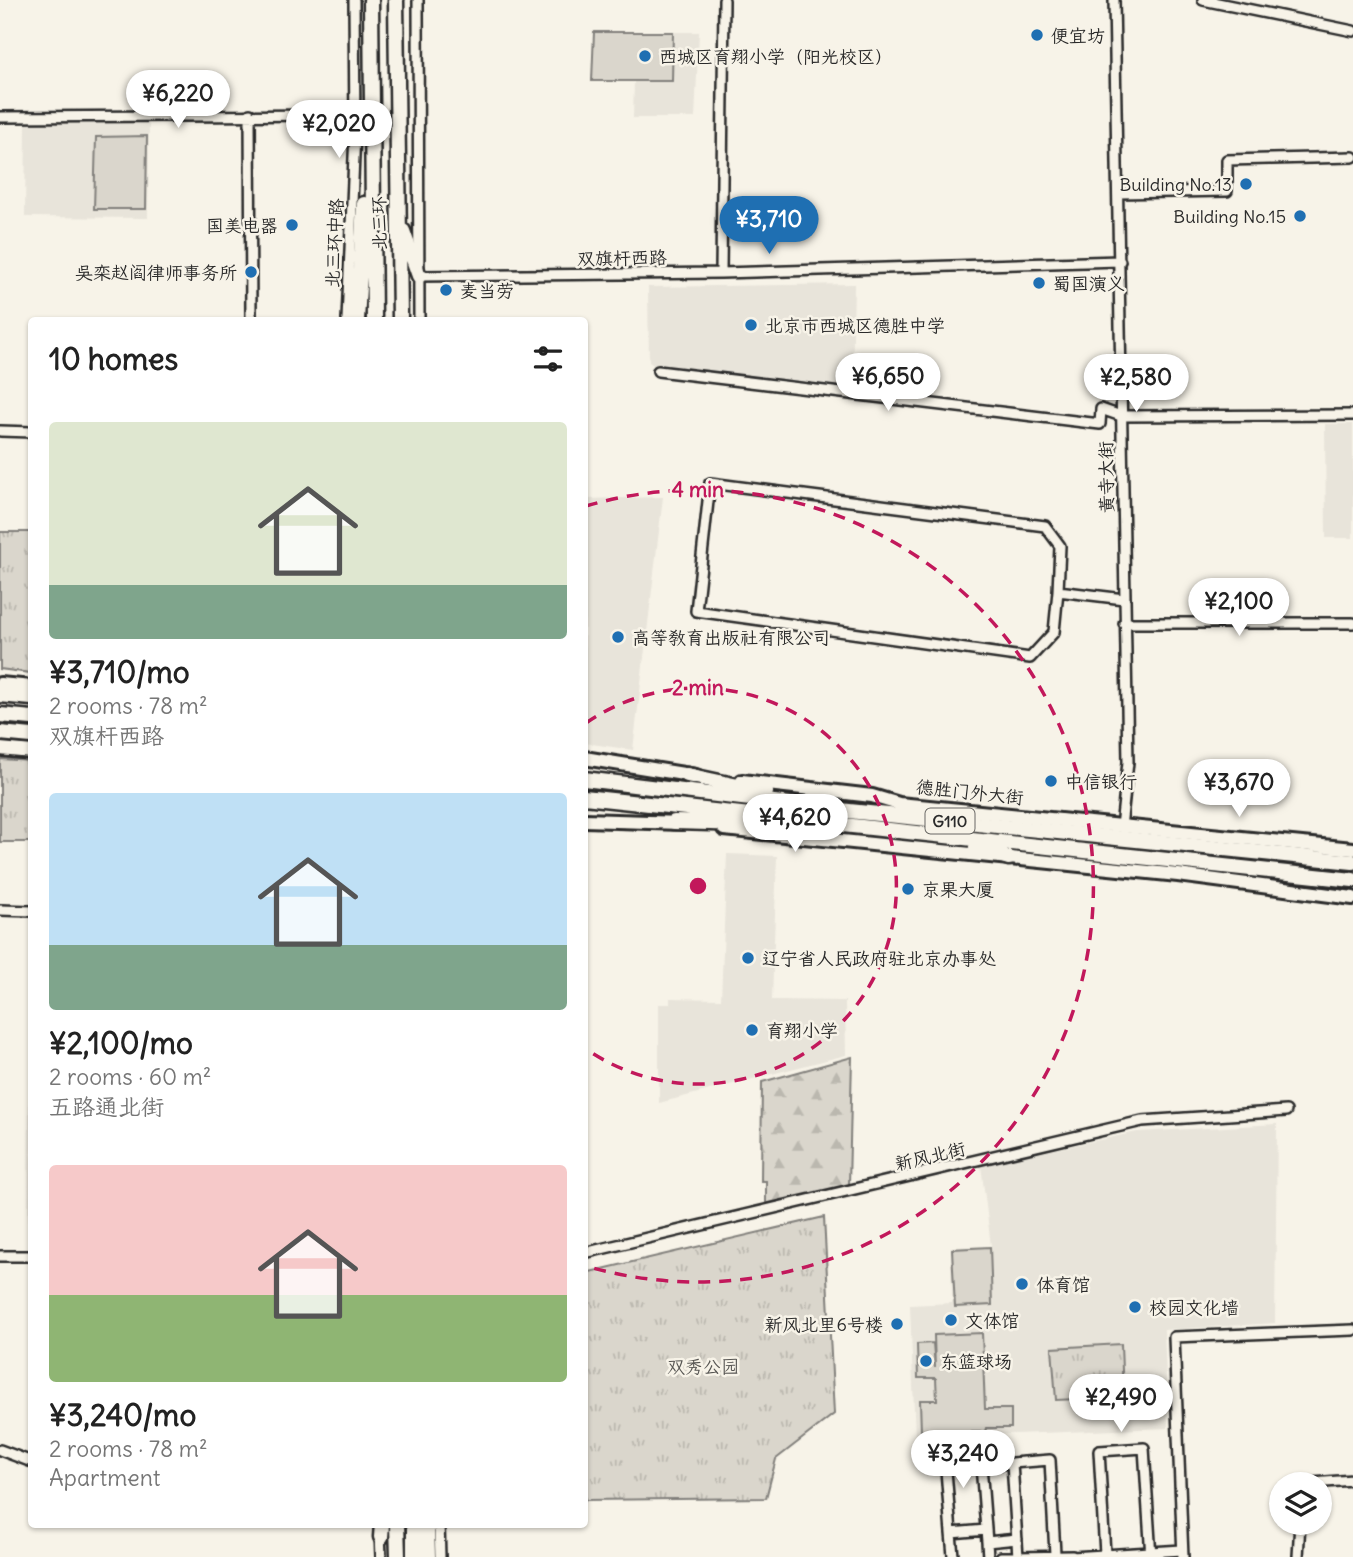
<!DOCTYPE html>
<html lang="en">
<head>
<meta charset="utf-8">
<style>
	body { margin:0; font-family:Delius,"LXGW WenKai TC",sans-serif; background:#f6f6f6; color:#222; height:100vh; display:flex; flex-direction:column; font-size:26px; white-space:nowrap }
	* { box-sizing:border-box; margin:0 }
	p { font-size:23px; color:#767676 }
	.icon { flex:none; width:38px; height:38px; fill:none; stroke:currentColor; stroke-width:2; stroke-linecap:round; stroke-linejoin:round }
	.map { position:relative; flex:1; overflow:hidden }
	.sheet { position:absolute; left:28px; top:317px; width:560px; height:1211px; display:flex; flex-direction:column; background:#fff; border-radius:7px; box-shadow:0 2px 5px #0004 }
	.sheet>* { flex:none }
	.buttons { position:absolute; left:1269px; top:1472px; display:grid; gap:14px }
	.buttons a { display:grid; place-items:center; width:63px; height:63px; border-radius:50%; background:#fff; box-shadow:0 2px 5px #0004; font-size:35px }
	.price { position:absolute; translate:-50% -60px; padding:0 16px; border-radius:24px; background:#fff; color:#222; font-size:23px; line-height:46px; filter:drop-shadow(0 2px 4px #0008) }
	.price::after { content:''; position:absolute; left:50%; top:42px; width:21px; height:16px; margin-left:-10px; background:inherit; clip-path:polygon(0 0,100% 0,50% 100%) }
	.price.on { background:#1f6fb2; color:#fff }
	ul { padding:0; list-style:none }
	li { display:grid; align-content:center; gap:14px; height:371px; padding:0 21px }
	li span { display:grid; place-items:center; height:217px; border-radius:7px; color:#555 }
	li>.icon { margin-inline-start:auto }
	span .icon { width:126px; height:126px; fill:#fffc; stroke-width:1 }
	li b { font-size:30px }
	h2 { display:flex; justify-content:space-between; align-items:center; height:84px; padding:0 21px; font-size:30px }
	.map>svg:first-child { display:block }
	.built { fill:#e8e4da }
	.grass { fill:#dad6cc; stroke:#82807c; stroke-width:2 }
	.forest { fill:url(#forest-firs); stroke:#82807c; stroke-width:2 }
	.park { fill:url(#park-tufts); stroke:#82807c; stroke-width:2 }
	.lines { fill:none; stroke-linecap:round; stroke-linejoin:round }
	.minor-casing { stroke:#2b2b2b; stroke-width:14 }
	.major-casing { stroke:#2b2b2b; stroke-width:18 }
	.highway-casing { stroke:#2b2b2b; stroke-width:19 }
	.minor { stroke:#f7f3e8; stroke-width:9 }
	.major { stroke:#f7f3e8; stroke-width:12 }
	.highway { stroke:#f7f3e8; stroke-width:14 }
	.ring { fill:none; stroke:#c2185b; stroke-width:3.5; stroke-dasharray:12 9 }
	.poi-dot { fill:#1f6fb2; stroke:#f7f3e8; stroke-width:2.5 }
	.labels { text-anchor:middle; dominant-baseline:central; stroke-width:5; stroke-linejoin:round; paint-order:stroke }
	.shield { fill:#f7f3e8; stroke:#686764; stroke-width:2 }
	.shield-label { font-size:16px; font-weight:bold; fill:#2b2b2b }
	.poi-label { font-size:18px; fill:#2b2b2b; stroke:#f7f3e8; text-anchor:start }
	.street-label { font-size:18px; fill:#2b2b2b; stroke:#f7f3e8 }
	.park-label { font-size:18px; fill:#575653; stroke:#f7f3e8 }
	.centre { fill:#c2185b; stroke:#f7f3e8; stroke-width:3.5 }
	.ring-label { font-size:21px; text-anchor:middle; font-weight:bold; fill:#c2185b; stroke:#f7f3e8; stroke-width:5; stroke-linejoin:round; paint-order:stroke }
</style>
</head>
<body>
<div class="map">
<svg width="1353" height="1557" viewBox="0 0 1353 1557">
	<defs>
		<pattern id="forest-firs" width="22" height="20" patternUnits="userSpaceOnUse" patternTransform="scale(1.75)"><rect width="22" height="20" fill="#dad6cc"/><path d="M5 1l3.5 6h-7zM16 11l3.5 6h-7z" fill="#bbb8af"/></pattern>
		<pattern id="park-tufts" width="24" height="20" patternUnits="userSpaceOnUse" patternTransform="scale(1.75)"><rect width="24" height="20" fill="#dad6cc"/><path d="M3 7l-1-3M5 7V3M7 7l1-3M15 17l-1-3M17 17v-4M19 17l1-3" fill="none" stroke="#bbb8af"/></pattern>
	</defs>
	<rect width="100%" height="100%" fill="#f7f3e8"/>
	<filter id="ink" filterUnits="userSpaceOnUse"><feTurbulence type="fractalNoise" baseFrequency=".0143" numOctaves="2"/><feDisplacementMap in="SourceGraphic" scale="14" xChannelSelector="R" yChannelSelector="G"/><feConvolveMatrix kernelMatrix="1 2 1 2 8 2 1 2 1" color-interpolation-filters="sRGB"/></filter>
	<g filter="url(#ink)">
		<path class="built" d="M 594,32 L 699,32 L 695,118 L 633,118 L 634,81 L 593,81 Z
			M 26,122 L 149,123 L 148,218 L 25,217 Z
			M 854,284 L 852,387 L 655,366 L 649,362 L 648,287 Z
			M 1325,424 L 1353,424 L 1353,538 L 1326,538 Z
			M 663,497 L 633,750 L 585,743 L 585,499 Z
			M 727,854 L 777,856 L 772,1000 L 845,1001 L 846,1055 L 659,1103 L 659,1004 L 670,1004 L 670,998 L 721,999 Z
			M 29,1089 L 32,1089 L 31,1239 L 28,1239 Z
			M 1277,1124 L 1275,1323 L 1164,1330 L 1168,1428 L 915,1438 L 910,1305 L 952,1303 L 951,1247 L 991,1246 L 981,1165 L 1137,1132 Z"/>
		<path class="grass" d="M 594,32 L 673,32 L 672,81 L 592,81 Z
			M 147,136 L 146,209 L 94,209 L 96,137 Z
			M 990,1247 L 992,1305 L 955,1307 L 952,1249 Z
			M 982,1333 L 985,1409 L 1011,1409 L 1011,1428 L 986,1428 L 985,1432 L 921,1432 L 920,1400 L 937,1400 L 936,1378 L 918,1378 L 917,1344 L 933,1343 L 935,1368 L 934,1335 Z"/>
		<path class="forest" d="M 852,1057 L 849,1185 L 766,1207 L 766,1181 L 761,1181 L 762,1082 Z"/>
		<path class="park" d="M 0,532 L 31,532 L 31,673 L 0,669 Z
			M 0,759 L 31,761 L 31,842 L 0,842 Z
			M 824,1217 L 834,1414 L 776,1459 L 766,1498 L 585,1500 L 585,1273 Z
			M 1121,1344 L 1123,1397 L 1056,1400 L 1052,1348 Z"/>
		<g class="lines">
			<g class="minor-casing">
				<path id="minor" d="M 418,0 L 419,320
					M 1114,0 L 1128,762 L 1121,827
					M 1203,0 L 1353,31
					M 250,114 L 251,320
					M 0,117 L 356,115
					M 1119,193 L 1227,191 L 1227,160 L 1353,157
					M 721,273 L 724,0
					M 419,276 L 721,273 L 1120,261
					M 347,320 L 355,133 L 354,0
					M 658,371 L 1100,424 L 1101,409 L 1121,416 L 1353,415
					M 0,431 L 32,432
					M 1058,591 L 1054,632 L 1030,658 L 696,611 L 710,483 L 1045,526 L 1060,546 L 1058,591 L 1124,599
					M 1124,623 L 1353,623
					M 0,910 L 32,911
					M 584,1253 L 1142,1121 L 1286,1111
					M 0,1256 L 32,1256
					M 0,1450 L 32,1462
					M 1012,1463 L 981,1465 L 987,1542 L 1017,1539
					M 981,1465 L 979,1442 L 944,1445 L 951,1533 L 986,1530
					M 1298,1484 L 1353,1480
					M 439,1524 L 440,1557
					M 380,1533 L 381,1557
					M 951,1533 L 953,1556
					M 987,1542 L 988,1557
					M 1055,1554 L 1050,1460 L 1012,1463 L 1018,1557 L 1072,1556
					M 1105,1554 L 1099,1451 L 1144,1448 L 1151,1557
					M 1001,1557 L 1018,1557
					M 1072,1557 L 1182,1550
					M 1183,1557 L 1174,1337 L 1353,1330
					M 1298,1557 L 1300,1522"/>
			</g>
			<g class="major-casing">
				<path id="major" d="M 0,684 L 32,687
					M 0,749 L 32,752
					M 584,758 L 696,776
					M 742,781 L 872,796 L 899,804 L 1353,849
					M 584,820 L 682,823
					M 724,829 L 1178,875 L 1353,898"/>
			</g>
			<g class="highway-casing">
				<path id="highway" d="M 371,0 L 374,320
					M 396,0 L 400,320
					M 403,231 L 419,276
					M 357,320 L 364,204
					M 0,695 L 32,698
					M 0,715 L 32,718
					M 0,733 L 32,736
					M 687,775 L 766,792
					M 584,779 L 849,811 L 1353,862
					M 584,797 L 1353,880
					M 674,822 L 746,824
					M 976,847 L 1009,858
					M 397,1524 L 398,1557
					M 414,1524 L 414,1557
					M 427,1524 L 428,1557
					M 381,1537 L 382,1524"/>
			</g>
			<use href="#minor" class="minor"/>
			<use href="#major" class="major"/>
			<use href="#highway" class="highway"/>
		</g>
	</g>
	<g class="ring">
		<path d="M586 723A198 198 0 1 1 586 1049"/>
		<path d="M586 506A396 396 0 1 1 586 1266"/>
	</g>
	<g class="poi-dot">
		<circle cx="1037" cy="35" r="7"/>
		<circle cx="645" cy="56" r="7"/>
		<circle cx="1246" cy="184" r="7"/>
		<circle cx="1300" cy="216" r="7"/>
		<circle cx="292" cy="225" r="7"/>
		<circle cx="251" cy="272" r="7"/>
		<circle cx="1039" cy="283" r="7"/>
		<circle cx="446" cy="290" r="7"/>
		<circle cx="751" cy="325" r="7"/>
		<circle cx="618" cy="637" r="7"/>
		<circle cx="1051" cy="781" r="7"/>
		<circle cx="908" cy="889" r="7"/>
		<circle cx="748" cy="958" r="7"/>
		<circle cx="752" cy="1030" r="7"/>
		<circle cx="1022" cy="1284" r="7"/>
		<circle cx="1135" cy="1307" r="7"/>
		<circle cx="951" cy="1320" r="7"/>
		<circle cx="897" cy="1324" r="7"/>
		<circle cx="926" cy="1361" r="7"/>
	</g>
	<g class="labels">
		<rect class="shield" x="925.5" y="808.5" width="49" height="25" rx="5"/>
		<g class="shield-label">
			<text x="950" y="821">G110</text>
		</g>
		<g class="poi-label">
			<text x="1051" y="35">便宜坊</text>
			<text x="659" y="56">西城区育翔小学（阳光校区）</text>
			<text x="1232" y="184" text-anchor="end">Building No.13</text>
			<text x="1286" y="216" text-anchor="end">Building No.15</text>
			<text x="278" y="225" text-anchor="end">国美电器</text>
			<text x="237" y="272" text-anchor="end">吴栾赵阎律师事务所</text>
			<text x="1053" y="283">蜀国演义</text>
			<text x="460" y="290">麦当劳</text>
			<text x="765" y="325">北京市西城区德胜中学</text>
			<text x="632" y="637">高等教育出版社有限公司</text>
			<text x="1065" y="781">中信银行</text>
			<text x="922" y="889">京果大厦</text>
			<text x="762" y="958">辽宁省人民政府驻北京办事处</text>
			<text x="766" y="1030">育翔小学</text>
			<text x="1036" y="1284">体育馆</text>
			<text x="1149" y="1307">校园文化墙</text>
			<text x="965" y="1320">文体馆</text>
			<text x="883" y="1324" text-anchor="end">新风北里6号楼</text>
			<text x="940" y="1361">东篮球场</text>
		</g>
		<g class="street-label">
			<text transform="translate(379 223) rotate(-91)">北三环</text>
			<text transform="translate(334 243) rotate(-87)">北三环中路</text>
			<text transform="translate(622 258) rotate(-1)">双旗杆西路</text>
			<text transform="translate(1106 477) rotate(-91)">黄寺大街</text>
			<text transform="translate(970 792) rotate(6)">德胜门外大街</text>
			<text transform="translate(930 1156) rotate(-13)">新风北街</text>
		</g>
		<g class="park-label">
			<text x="703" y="1366">双秀公园</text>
		</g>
	</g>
	<circle cx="698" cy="886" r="10" class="centre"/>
	<g class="ring-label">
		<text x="698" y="497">4 min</text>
		<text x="698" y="695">2 min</text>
	</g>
</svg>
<div class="buttons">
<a><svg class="icon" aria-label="layers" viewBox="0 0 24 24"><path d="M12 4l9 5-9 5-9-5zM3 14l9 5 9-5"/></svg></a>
</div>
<b class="price" style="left:178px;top:130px">¥6,220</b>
<b class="price" style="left:339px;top:160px">¥2,020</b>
<b class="price on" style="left:769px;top:256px">¥3,710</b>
<b class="price" style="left:888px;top:413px">¥6,650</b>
<b class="price" style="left:1136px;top:414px">¥2,580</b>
<b class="price" style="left:1239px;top:638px">¥2,100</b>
<b class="price" style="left:1239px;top:819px">¥3,670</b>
<b class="price" style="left:795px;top:854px">¥4,620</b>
<b class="price" style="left:1121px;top:1434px">¥2,490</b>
<b class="price" style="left:963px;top:1490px">¥3,240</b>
<section class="sheet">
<h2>10 homes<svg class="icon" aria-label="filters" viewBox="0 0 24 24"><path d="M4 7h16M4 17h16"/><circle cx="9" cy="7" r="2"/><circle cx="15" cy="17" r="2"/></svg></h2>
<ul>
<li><span style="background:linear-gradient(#dfe7d0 75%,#7fa58c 0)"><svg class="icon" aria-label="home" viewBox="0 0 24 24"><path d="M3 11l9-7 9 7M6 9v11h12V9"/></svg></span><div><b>¥3,710/mo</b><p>2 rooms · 78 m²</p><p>双旗杆西路</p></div></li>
<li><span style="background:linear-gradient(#bfe0f5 70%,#7fa58c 0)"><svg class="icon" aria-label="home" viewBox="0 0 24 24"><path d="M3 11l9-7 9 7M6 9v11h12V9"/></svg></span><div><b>¥2,100/mo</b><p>2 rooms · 60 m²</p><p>五路通北街</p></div></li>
<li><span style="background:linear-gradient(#f6c9c9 60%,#8fb573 0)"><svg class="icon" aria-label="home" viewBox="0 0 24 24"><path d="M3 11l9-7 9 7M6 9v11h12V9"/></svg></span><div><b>¥3,240/mo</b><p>2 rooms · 78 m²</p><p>Apartment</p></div></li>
</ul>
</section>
</div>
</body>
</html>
